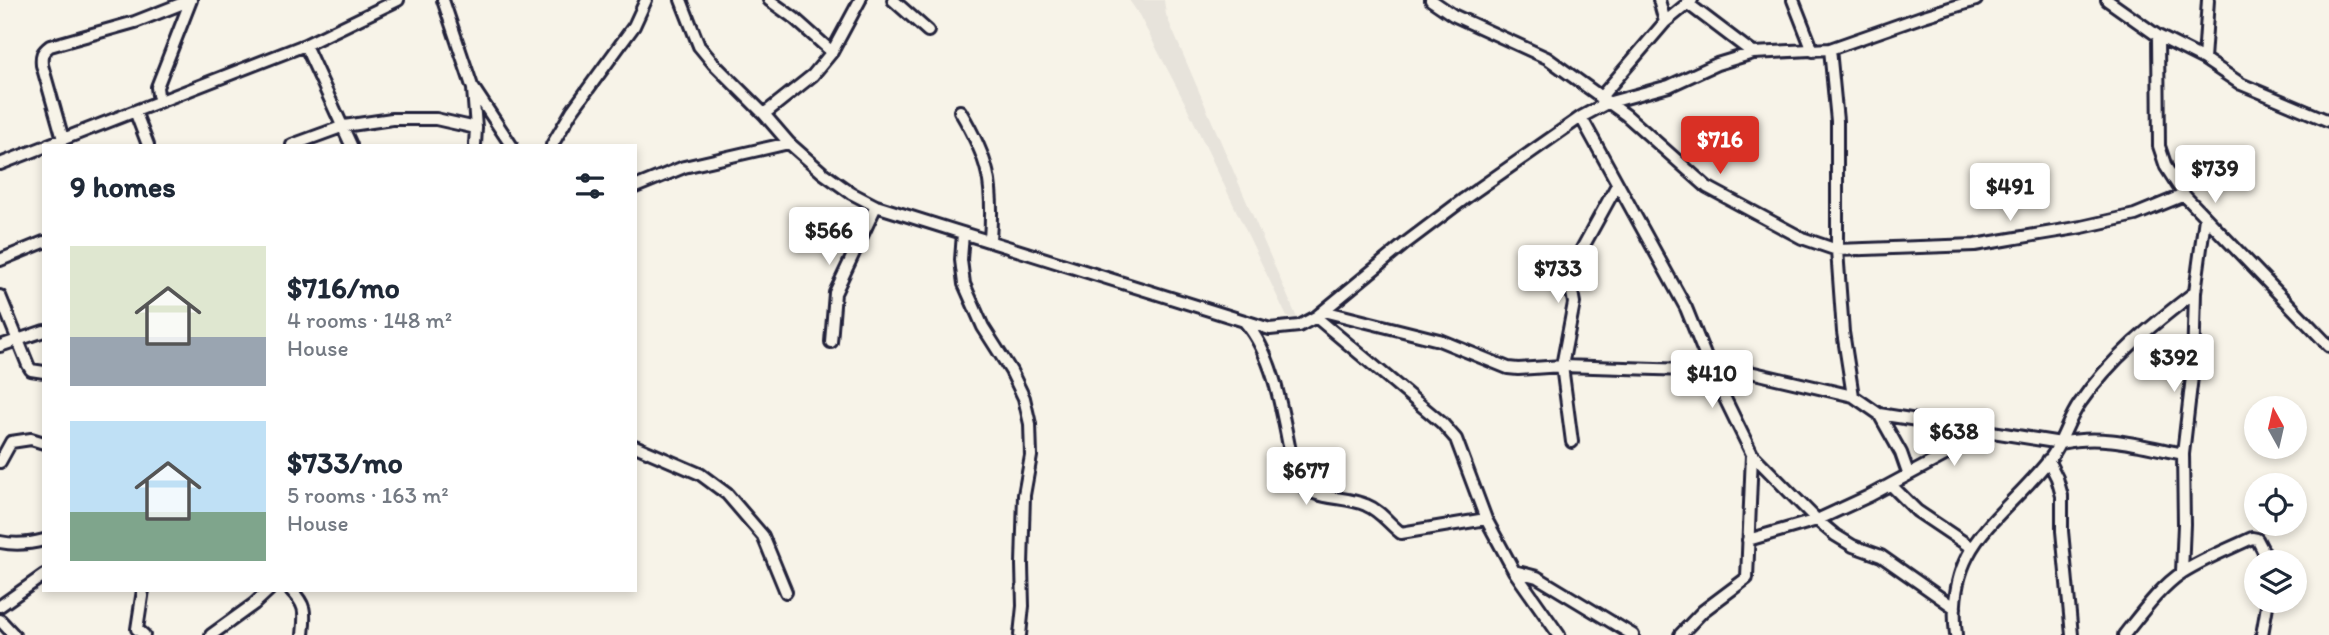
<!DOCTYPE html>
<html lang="en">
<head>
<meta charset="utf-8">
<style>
	body { margin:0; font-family:Itim,sans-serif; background:#f2f2f3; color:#1f2937; height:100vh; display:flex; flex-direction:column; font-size:26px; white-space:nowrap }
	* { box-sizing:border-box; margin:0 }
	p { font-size:23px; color:#747a83 }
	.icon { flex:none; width:38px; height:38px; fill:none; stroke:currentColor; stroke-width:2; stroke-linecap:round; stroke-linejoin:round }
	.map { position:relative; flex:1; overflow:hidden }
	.sheet { position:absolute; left:42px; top:144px; width:595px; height:448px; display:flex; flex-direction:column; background:#fff; border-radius:0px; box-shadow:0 4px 10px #0003 }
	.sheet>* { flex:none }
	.needle { width:46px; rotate:352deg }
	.buttons { position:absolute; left:2244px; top:396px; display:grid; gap:14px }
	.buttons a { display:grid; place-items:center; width:63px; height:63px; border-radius:50%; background:#fff; box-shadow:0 4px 10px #0003; font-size:35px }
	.price { position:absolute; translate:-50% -60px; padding:0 16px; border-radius:7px; background:#fff; color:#222; font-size:23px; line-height:46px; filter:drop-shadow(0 2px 4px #0008) }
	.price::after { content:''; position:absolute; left:50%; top:42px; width:21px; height:16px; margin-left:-10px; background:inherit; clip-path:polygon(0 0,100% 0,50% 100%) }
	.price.active { background:#d93025; color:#fff }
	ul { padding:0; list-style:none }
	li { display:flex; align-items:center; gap:21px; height:175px; padding:0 28px }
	li span { display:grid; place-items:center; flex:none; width:196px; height:140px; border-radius:0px; color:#555 }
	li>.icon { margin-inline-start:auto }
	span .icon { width:84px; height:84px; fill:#fffc; stroke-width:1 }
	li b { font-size:30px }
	h2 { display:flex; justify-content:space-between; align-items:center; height:84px; padding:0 28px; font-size:30px }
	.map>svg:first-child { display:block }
	.built { fill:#e7e3db }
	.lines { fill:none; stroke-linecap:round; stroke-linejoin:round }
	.minor-casing { stroke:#22223b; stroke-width:16 }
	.minor { stroke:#f7f3e8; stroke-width:10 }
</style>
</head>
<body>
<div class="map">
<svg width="2329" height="635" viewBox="0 0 2329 635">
	<rect width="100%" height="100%" fill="#f7f3e8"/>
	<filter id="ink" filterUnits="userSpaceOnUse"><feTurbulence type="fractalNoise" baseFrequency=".0143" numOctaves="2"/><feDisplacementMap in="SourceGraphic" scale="14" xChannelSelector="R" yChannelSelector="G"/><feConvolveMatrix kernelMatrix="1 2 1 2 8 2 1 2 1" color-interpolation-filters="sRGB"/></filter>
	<g filter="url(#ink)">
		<path class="built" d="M 1129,0 L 1164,0 L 1166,15 L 1297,318 L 1287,317 L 1185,103 L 1138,13 Z"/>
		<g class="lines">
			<g class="minor-casing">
				<path id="minor" d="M 443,0 L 472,86 L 511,145
					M 681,0 L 699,46 L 713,63 L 764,114 L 789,143 L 823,173 L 851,193 L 876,206 L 1270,329 L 1299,326 L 1316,317 L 1407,242 L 1464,199 L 1581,117 L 1607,103 L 1669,86 L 1717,64 L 1753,53 L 1830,49 L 1924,16 L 1976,0
					M 769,0 L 794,18 L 832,52
					M 893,0 L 928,31
					M 1431,0 L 1453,15 L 1547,58 L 1626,115 L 1707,187 L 1802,238 L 1837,250 L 1975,245 L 2082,227 L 2135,215 L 2184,195
					M 1659,0 L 1665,22
					M 1793,0 L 1813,51
					M 2107,0 L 2158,36 L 2204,59 L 2241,84 L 2329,121
					M 1687,3 L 1753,53
					M 2158,36 L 2159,146 L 2166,167 L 2184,195 L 2329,346
					M 305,45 L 351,145
					M 1830,49 L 1837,121 L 1837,250 L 1843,332 L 1853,396
					M 2204,59 L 2208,0
					M 473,89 L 476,128 L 475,145
					M 1600,98 L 1665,22 L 1692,0
					M 161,100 L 158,95 L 157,87 L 191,0
					M 135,111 L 148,145
					M 960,111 C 989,160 994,183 990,240
					M 764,114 L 813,75 L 832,52 L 860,0
					M 1581,117 L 1686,308 L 1711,370 L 1752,454 L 1817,520 L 1835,535 L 1853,546 L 1881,556 L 1955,608
					M 63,139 L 42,65 C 41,55 42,52 50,46 L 135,22 L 191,0
					M 48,145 L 305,45 L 398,0
					M 292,145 L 344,126 L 392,119 L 436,119 L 476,128
					M 552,145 L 572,111 L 634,26 L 646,0
					M 0,164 L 44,147
					M 635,187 L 684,167 L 789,143
					M 963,233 L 961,260 L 964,284 L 983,327 L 1011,371 L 1024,398 L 1030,424 L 1031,456 L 1024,495 L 1022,565 L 1023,606 L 1020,635
					M 0,260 L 44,242
					M 0,296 L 28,365 L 31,370 L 44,372
					M 1323,311 L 1439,340 L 1508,368 L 1518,369 L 1562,366 L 1750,372 L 1853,396 L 1879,414 L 1901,453 L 1908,473
					M 1316,317 L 1442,423 L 1456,439 L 1486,519 L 1514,571 L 1559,635
					M 1245,322 C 1278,361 1284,427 1295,476 C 1310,503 1341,494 1366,505 C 1381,511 1389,524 1401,533 L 1486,519
					M 831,342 L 835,293 L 876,206
					M 0,346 L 44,331
					M 1879,414 L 2061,443 C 2101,433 2143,446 2183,454
					M 1572,442 L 1562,366 L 1574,303 L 1570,281 L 1573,265 L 1617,185
					M 635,446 L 700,474 L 727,494 L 763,536 L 786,592
					M 2048,460 L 2057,478 L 2062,496 L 2062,531 L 2072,635
					M 0,462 L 11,442 L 31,439 L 44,443
					M 1891,485 L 1917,511 L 1972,548
					M 1748,540 L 1817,520 L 1869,496 L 1945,455 L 1977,429
					M 0,542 C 15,545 29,544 44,540
					M 1514,571 L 1537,577 L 1633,635
					M 2182,572 L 2184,524 L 2183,454 L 2193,368 L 2195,292 L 2205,218
					M 143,590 L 137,629 L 144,635
					M 291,590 C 307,606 305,613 303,635
					M 0,606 L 44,575
					M 0,620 L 14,635
					M 211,635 L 254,604 L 269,590
					M 1680,635 L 1703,611 L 1747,578 L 1752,454
					M 1956,635 C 1945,543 2001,521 2050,459 C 2063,442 2067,421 2080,403 C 2110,359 2153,324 2195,292
					M 2124,635 C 2140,615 2161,586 2183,572 C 2205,558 2229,549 2252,538 L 2257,539 L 2269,562
					M 2262,635 L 2268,600"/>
			</g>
			<use href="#minor" class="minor"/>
		</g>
	</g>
</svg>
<div class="buttons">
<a><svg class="needle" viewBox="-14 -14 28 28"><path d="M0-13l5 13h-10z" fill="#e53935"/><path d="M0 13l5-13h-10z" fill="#747a83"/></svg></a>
<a><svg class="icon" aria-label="locate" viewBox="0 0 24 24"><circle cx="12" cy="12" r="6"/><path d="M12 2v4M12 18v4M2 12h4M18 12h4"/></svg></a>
<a><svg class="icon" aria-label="layers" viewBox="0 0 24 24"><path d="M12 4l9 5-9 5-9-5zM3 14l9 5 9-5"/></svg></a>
</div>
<b class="price active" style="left:1720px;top:176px">$716</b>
<b class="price" style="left:2215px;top:205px">$739</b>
<b class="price" style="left:2010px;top:223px">$491</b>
<b class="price" style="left:829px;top:267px">$566</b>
<b class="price" style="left:1558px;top:305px">$733</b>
<b class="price" style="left:2174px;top:394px">$392</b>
<b class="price" style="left:1712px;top:410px">$410</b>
<b class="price" style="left:1954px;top:468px">$638</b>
<b class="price" style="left:1306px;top:507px">$677</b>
<section class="sheet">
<h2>9 homes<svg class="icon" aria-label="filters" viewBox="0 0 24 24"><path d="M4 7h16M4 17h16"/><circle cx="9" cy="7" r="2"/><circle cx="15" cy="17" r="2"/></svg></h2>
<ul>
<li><span style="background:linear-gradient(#dfe7d0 65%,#9aa5b1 0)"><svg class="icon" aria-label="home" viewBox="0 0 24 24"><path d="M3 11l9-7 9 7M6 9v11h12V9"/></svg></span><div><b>$716/mo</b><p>4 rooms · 148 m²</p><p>House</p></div></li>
<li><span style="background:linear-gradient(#bfe0f5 65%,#7fa58c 0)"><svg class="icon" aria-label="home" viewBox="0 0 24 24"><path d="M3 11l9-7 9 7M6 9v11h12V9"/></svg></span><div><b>$733/mo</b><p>5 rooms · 163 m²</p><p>House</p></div></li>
</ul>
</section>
</div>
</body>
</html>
